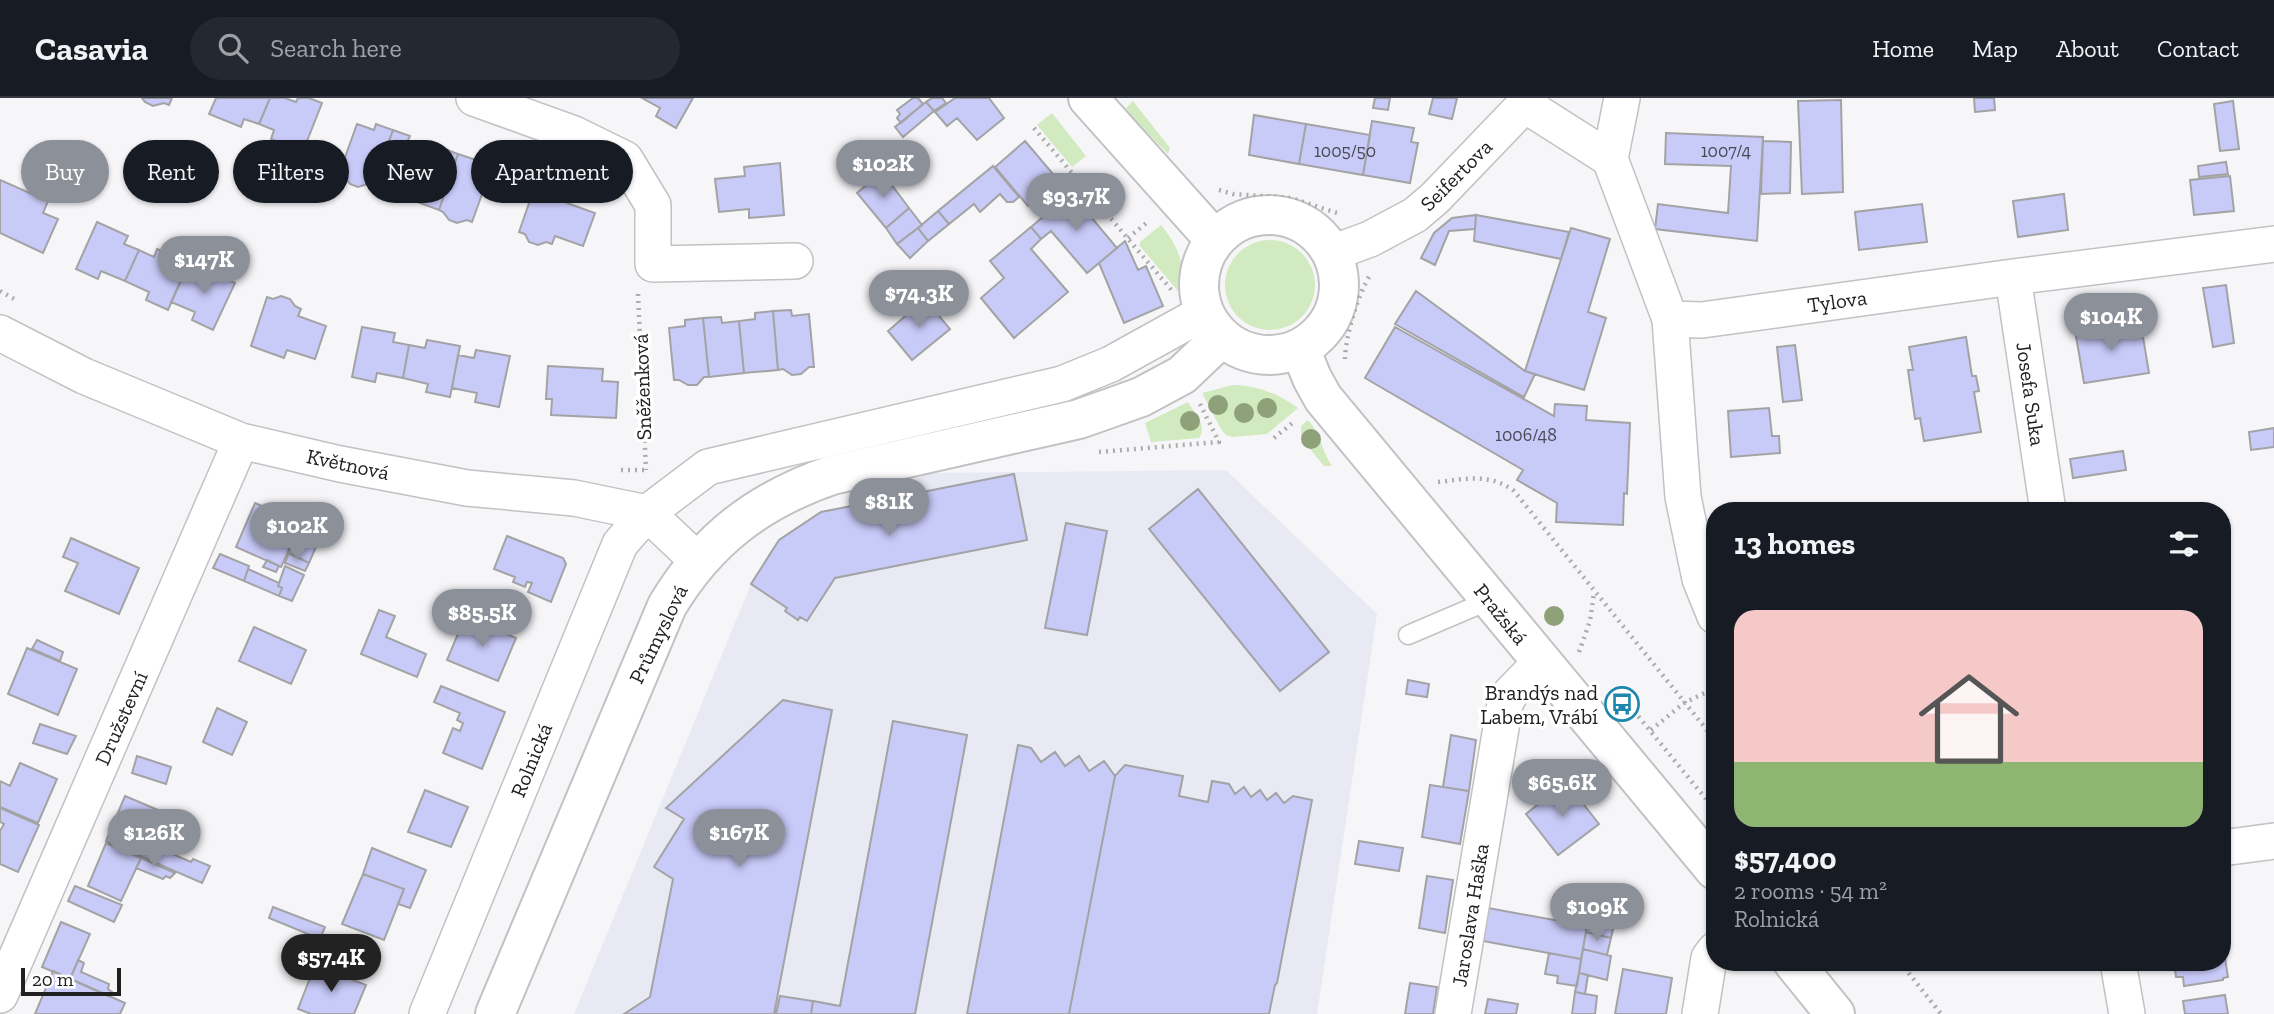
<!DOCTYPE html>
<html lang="en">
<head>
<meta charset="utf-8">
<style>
	body { margin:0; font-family:"Zilla Slab",serif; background:#242831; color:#f1f3f6; height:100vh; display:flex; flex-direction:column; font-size:26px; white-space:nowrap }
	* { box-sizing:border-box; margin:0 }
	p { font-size:23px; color:#9ea1a6 }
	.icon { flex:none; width:38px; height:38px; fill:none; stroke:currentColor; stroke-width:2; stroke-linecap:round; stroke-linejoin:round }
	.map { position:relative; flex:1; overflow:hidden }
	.side { position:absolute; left:1706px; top:404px; width:525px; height:469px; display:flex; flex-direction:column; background:#171b24; border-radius:28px; box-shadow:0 2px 5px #0004 }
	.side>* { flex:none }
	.guide { position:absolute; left:21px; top:42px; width:665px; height:63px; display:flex; gap:14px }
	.scale { position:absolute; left:21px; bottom:18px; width:100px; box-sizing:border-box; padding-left:7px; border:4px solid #202021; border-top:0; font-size:19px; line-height:24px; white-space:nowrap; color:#202021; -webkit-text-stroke:5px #fff; paint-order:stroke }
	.price { position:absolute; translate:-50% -60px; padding:0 16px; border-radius:24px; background:#8c9099; color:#fff; font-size:23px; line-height:46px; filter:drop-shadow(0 2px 4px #0008) }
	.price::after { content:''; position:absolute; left:50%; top:42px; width:21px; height:16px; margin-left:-10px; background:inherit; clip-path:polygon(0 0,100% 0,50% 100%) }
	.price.on { background:#222; color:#fff }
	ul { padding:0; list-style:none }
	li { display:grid; align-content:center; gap:14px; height:371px; padding:0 28px }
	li+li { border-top:2px solid #363941 }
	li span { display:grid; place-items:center; height:217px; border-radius:21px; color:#555 }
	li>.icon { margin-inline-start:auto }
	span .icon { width:126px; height:126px; fill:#fffc; stroke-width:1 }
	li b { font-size:30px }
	h2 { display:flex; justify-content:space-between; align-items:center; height:84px; padding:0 28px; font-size:30px }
	.chip { padding:0 24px; border-radius:32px; background:#171b24; box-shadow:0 2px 5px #0004; font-size:24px; line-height:63px }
	.chip.on { background:#8c9099; color:#fff }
	header { display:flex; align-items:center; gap:42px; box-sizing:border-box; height:98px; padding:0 35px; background:#171b24; border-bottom:2px solid #363941 }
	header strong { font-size:33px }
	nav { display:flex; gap:38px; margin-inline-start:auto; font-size:24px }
	.search { width:490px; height:63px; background:#242831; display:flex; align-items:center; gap:18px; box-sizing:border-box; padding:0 24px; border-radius:38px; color:#9ea1a6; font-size:26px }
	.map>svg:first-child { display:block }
	.built { fill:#e8e9f2 }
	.green { fill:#d2eabf }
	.building { fill:#c8caf8; stroke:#a3a3a5; stroke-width:2 }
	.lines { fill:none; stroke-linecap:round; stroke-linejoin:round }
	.lane-casing { stroke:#c2c2c4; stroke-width:21 }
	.street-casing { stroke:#c2c2c4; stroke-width:38 }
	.secondary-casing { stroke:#c2c2c4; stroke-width:42 }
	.path { stroke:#acacae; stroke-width:4.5; stroke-dasharray:2 5; stroke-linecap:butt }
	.lane { stroke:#fff; stroke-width:18 }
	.street { stroke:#fff; stroke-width:35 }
	.secondary { stroke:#fff; stroke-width:38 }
	.tree { fill:#8ea178 }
	.labels { text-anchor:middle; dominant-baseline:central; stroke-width:7; stroke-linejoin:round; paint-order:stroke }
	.number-label { font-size:18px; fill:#4a4a57 }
	.street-label { font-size:21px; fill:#202021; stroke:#fff }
	.poi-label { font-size:21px; fill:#202021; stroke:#fff; text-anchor:end }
</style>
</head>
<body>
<header>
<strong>Casavia</strong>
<div class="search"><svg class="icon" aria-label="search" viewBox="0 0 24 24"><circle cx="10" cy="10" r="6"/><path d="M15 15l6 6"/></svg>Search here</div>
<nav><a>Home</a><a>Map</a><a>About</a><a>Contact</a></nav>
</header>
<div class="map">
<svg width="2274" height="916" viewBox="0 0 2274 916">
	<rect width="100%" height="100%" fill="#f6f6f9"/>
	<path class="built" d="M 1226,372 L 1377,516 L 1317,916 L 574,916 L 751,486 L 793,433 L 930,375 Z"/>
	<path class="green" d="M 1133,3 L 1170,50 L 1168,56 L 1127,14 L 1126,10 Z
		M 1052,15 L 1086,58 L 1072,69 L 1037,27 Z
		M 1161,127 C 1178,147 1188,173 1183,199 L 1139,147 L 1141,143 Z
		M1225 187a45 45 0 1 1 90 0a45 45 0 1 1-90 0Z
		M 1233,287 C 1258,288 1277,295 1298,310 L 1267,336 L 1233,339 L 1226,337 L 1221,331 L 1202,295 Z
		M 1188,304 C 1194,314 1208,328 1199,340 L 1151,344 L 1145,325 Z
		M 1308,322 C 1320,334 1322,354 1332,368 L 1324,368 L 1301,340 L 1301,328 Z"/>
	<path class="building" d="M 142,0 L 172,0 L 169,7 L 164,5 L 153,8 L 145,4 Z
		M 216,0 L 270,0 L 259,26 L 244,21 L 241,29 L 209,16 Z
		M 270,0 L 285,0 L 296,4 L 298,0 L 309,0 L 322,5 L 303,53 L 271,41 L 274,32 L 259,26 Z
		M 642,0 L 693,0 L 676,30 L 656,18 L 660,10 Z
		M 913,0 L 918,0 L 923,6 L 901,25 L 897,20 L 900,16 L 897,12 Z
		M 932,0 L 942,0 L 946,5 L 934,13 L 926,4 Z
		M 955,0 L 989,0 L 1004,20 L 977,42 L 957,20 L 947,28 L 935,14 Z
		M 1375,0 L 1390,0 L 1388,12 L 1373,10 Z
		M 1433,0 L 1457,0 L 1452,21 L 1429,16 Z
		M 1974,0 L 1994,0 L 1995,12 L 1975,14 Z
		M 1841,2 L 1843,94 L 1802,96 L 1798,3 Z
		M 2233,3 L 2239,51 L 2220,53 L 2214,6 Z
		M 926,4 L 934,13 L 903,39 L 895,29 Z
		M 1254,17 L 1306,26 L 1299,66 L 1249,57 Z
		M 1372,23 L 1414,30 L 1411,44 L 1418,45 L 1410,85 L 1363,77 Z
		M 357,26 L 374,32 L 376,26 L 393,32 L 373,88 L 368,86 L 358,89 L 350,86 L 344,78 L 339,76 Z
		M 1306,26 L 1370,37 L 1363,77 L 1299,66 Z
		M 393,32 L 410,38 L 407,44 L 423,50 L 406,100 L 373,88 Z
		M 1666,35 L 1763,39 L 1757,143 L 1655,131 L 1658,106 L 1728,115 L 1731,68 L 1665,66 Z
		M 1025,43 L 1059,83 L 1028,108 L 995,69 Z
		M 1763,43 L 1791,44 L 1790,95 L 1761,96 Z
		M 423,50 L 439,56 L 442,50 L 458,56 L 439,112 L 406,100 Z
		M 458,56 L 476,62 L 474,68 L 490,74 L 472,124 L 467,122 L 457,125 L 449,122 L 443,114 L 439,112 Z
		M 2226,64 L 2228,76 L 2199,79 L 2198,68 Z
		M 780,65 L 784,117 L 749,120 L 749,111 L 719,114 L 715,81 L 745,78 L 744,69 Z
		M 993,68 L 1019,99 L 1013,104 L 1007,104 L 1000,96 L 980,114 L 974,106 L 949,126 L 938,113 Z
		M 882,74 L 909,110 L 886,130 L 857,95 Z
		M 2230,78 L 2234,113 L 2194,117 L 2190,82 Z
		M 0,82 L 48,103 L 43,115 L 58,121 L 43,155 L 0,135 Z
		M 536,85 L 569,97 L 567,105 L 595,115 L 583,148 L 555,138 L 552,146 L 546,144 L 538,147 L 529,144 L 525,136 L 519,134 Z
		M 1071,95 L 1117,150 L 1087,175 L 1051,133 L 1041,141 L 1031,129 Z
		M 2064,96 L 2068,132 L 2018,139 L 2013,103 Z
		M 1922,106 L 1927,144 L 1859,152 L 1855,114 Z
		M 909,110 L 922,127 L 897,146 L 886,130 Z
		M 938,113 L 949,126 L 928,143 L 918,130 Z
		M 1476,117 L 1475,131 L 1449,133 L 1435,167 L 1421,160 L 1434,135 L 1452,120 Z
		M 1476,117 L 1569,134 L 1561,161 L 1474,143 Z
		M 97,124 L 128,138 L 124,146 L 139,152 L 125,183 L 101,173 L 98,181 L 76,171 Z
		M 1031,129 L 1041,141 L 1031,151 L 1068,194 L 1014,240 L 981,200 L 1004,180 L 990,163 Z
		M 918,130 L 928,143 L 910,160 L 897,146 Z
		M 1571,130 L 1610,141 L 1588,214 L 1606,220 L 1584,292 L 1525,273 Z
		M 1125,143 L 1138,172 L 1146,168 L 1163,208 L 1124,225 L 1099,165 Z
		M 157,151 L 189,165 L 168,212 L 146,202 L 149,194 L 125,183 L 139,152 L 154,159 Z
		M 203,171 L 235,185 L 213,232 L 192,222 L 195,214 L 171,204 L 185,173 L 200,179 Z
		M 2226,187 L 2234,245 L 2213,249 L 2203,190 Z
		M 1416,193 L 1525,273 L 1535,276 L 1524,299 L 1395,226 Z
		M 281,198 L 290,201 L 295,208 L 301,211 L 298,218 L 326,228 L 315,261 L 287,252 L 284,260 L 251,248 L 267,199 L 273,201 Z
		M 925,201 L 950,231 L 912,262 L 888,233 Z
		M 791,212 L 792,218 L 809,216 L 814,269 L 809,269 L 801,276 L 792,277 L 783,271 L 778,272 L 773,213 Z
		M 773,213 L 778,272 L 744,275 L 739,223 L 755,221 L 755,215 Z
		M 721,219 L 722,225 L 739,223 L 744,275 L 709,279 L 703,220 Z
		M 703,220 L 709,279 L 704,279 L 697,287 L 688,287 L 679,282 L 674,282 L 669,230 L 685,228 L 685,222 Z
		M 2129,223 L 2132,240 L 2143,239 L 2149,275 L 2084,285 L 2075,232 Z
		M 362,229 L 395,235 L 393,244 L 409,247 L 403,280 L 377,275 L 375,284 L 352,279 Z
		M 1395,229 L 1554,318 L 1555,306 L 1587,308 L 1586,322 L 1630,325 L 1627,396 L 1624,395 L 1623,427 L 1556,424 L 1557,405 L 1517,382 L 1523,372 L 1365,280 Z
		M 1966,239 L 1972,278 L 1976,278 L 1979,293 L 1974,294 L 1981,334 L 1924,343 L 1920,320 L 1915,321 L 1908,272 L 1913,272 L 1909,249 Z
		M 427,242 L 460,248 L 450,299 L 426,294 L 428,286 L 403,280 L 409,247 L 425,250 Z
		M 1795,247 L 1802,302 L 1783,304 L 1777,249 Z
		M 476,252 L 510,258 L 499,309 L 475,304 L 477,295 L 452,290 L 458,257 L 474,260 Z
		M 548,268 L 603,271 L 602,283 L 618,284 L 616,320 L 551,317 L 552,301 L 546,301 Z
		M 1769,310 L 1772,338 L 1779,338 L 1780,355 L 1731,359 L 1728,313 Z
		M 2274,330 L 2274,349 L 2251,352 L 2249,334 Z
		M 2123,353 L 2126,372 L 2073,380 L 2070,361 Z
		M 1014,376 L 1027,442 L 835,480 L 807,523 L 800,519 L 798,522 L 785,513 L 787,510 L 751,486 L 779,442 L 821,414 Z
		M 1198,391 L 1329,554 L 1280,593 L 1149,431 Z
		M 255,405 L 301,425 L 281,469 L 236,449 Z
		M 1782,408 L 1783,413 L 1736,412 Z
		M 301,425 L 322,435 L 309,465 L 288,455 Z
		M 1066,425 L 1107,433 L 1087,537 L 1045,530 Z
		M 507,438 L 563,460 L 566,466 L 551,504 L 528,494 L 532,485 L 527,484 L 525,489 L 513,484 L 515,479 L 494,471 Z
		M 71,440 L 139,470 L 119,516 L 65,493 L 78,465 L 63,459 Z
		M 289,455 L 309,465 L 305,473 L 285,465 Z
		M 220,456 L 249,468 L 244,483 L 213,470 Z
		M 267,462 L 279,468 L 276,474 L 263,469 Z
		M 285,468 L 304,477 L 292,503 L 279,498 L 282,490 L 278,488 Z
		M 248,471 L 279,485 L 278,488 L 282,490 L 279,498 L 244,483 Z
		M 379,512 L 395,518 L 386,539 L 426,556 L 417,579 L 361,556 Z
		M 465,519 L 516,540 L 498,583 L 447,562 Z
		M 254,529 L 306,552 L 291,586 L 239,563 Z
		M 37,542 L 63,554 L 60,563 L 32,551 Z
		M 27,550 L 77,571 L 58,617 L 8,596 Z
		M 1408,582 L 1429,586 L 1427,599 L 1406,596 Z
		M 441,588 L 505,614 L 482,671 L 443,655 L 453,630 L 460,633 L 463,625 L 457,622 L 460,615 L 434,604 Z
		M 783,602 L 832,612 L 774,916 L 624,916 L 650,899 L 673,781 L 654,769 L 684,721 L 666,710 Z
		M 217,610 L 247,624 L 232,657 L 203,644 Z
		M 893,623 L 967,637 L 915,916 L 811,916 L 813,903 L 840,908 Z
		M 40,626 L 76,638 L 67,656 L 33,645 Z
		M 1451,637 L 1476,642 L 1469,693 L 1443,689 Z
		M 1018,647 L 1031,650 L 1041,664 L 1055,654 L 1065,668 L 1079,658 L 1089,673 L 1104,663 L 1115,678 L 1069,916 L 967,916 Z
		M 137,658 L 171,669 L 166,686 L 132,675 Z
		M 20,665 L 57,681 L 38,725 L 0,709 L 0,683 L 10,688 Z
		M 1125,667 L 1183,678 L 1179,698 L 1208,704 L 1212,683 L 1229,686 L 1235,696 L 1244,689 L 1251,699 L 1260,692 L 1267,702 L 1276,695 L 1284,705 L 1293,698 L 1312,702 L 1277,885 L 1275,887 L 1269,916 L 1069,916 L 1115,678 Z
		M 1566,684 L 1599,726 L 1558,757 L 1526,716 Z
		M 1430,687 L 1469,693 L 1460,746 L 1422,739 Z
		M 425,692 L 468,709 L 451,749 L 408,734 Z
		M 125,698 L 170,717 L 163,734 L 170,737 L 163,752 L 191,764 L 193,761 L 210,768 L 202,785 L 106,743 Z
		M 0,710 L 39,727 L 18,774 L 0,766 L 0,733 L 4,726 L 0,724 Z
		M 1359,743 L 1403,750 L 1399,773 L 1355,766 Z
		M 106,745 L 141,760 L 121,803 L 88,788 Z
		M 372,750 L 426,772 L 410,810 L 398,806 L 404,791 L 363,776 Z
		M 141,760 L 175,775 L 170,780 L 166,778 L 163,781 L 136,770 Z
		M 363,776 L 404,791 L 384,842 L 342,826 Z
		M 1427,778 L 1453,782 L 1445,835 L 1419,830 Z
		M 75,788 L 122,807 L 114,824 L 68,803 Z
		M 273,809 L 325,829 L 320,841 L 269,820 Z
		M 1488,810 L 1587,828 L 1581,861 L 1483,843 Z
		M 1588,815 L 1615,822 L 1611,840 L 1586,834 Z
		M 61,824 L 90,836 L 70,881 L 42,869 Z
		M 1586,834 L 1611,840 L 1607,857 L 1583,851 Z
		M 2222,841 L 2228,879 L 2223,880 L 2223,882 L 2184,888 L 2183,879 L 2176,879 L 2174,864 L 2222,864 Z
		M 1583,851 L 1611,858 L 1607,882 L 1579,875 Z
		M 1549,855 L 1581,861 L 1577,888 L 1557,885 L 1558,878 L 1545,876 Z
		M 78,862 L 84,865 L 81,874 L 109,886 L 108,891 L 112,894 L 110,899 L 70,881 Z
		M 315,867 L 366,887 L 354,916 L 311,916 L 298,911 Z
		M 1623,871 L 1672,880 L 1666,916 L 1615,916 Z
		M 53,873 L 125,905 L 120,916 L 35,916 Z
		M 1579,875 L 1588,877 L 1585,896 L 1575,894 Z
		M 1410,885 L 1437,889 L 1433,916 L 1405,916 Z
		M 1575,894 L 1597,898 L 1595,916 L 1572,916 Z
		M 2225,897 L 2228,916 L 2185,916 L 2183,903 Z
		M 780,898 L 813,903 L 811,916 L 776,916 Z
		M 1488,901 L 1518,906 L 1516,916 L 1485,916 Z"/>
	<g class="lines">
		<g class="lane-casing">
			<path id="lane" d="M 1408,537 L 1490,502"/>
		</g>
		<g class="street-casing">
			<path id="street" d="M 474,0 L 574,36 L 625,61 L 653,107 L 653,166 L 795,163
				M 1525,7 L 1610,61 L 1670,221 L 1683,399 L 1700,481 L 1715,518
				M 1610,61 L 1622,0
				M 1332,155 L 1370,141 L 1415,117 L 1435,100 L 1531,0
				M 2013,179 L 2048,413
				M 1670,221 L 1702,222 L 2013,179 L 2274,146
				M 0,235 L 84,278 L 241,343 L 340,366 L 467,390 L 574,400 L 647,415 L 698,463
				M 2222,750 L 2274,743
				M 2118,864 L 2127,916
				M 0,897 L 241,343
				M 427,916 L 620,446 L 647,415 L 708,369 L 1062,286 L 1111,266 L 1205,214
				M 1453,916 L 1505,606 L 1510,596 L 1541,564
				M 1700,916 L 1709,860 L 1715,852"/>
		</g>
		<g class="secondary-casing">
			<path id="secondary" d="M 1088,0 L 1215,142
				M1199 187a70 70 0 1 1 140 0a70 70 0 1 1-140 0Z
				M 1300,250 L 1312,280 L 1323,300 L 1715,772
				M 1793,864 L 1835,916
				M 495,916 L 667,508 C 707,441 759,402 832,377 L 1079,321 L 1113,309 L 1141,299 L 1182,277 L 1222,239"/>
		</g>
		<path class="path" d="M 1034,30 L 1174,195
			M 1219,92 L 1233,96 L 1291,100 L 1337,115
			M 1128,140 L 1149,123
			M 0,193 L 16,202
			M 638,196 L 646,372
			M 1345,261 C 1346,236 1357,199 1370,177
			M 1274,340 L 1295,323
			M 1099,354 L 1219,344 L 1200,306
			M 621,372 L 647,372
			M 1438,384 C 1466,381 1490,375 1514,393 L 1715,642
			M 1579,554 L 1590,523 L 1594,495
			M 1634,613 L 1706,701
			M 1651,632 L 1684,605 L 1715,590
			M 1900,864 L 1941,916"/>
		<use href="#lane" class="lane"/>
		<use href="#street" class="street"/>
		<use href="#secondary" class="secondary"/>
	</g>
	<g class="tree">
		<circle cx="1218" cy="307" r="10"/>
		<circle cx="1267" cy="310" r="10"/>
		<circle cx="1244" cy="315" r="10"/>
		<circle cx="1190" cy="323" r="10"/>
		<circle cx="1311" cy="341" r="10"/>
		<circle cx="1554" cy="518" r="10"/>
	</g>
	<defs>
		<g id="bus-ring" transform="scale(1.75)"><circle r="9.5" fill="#fff" stroke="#1c86ae" stroke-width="1.5"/><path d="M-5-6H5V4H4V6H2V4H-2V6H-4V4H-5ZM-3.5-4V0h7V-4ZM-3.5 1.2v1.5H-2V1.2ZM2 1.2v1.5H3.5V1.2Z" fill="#1c86ae"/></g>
	</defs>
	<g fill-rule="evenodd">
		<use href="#bus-ring" x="1622" y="606"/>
	</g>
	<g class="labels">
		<g class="number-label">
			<text x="1345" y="53">1005/50</text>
			<text x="1726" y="53">1007/4</text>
			<text x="1526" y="337">1006/48</text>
		</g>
		<g class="street-label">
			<text transform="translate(1456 77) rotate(-45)">Seifertova</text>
			<text transform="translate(1837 203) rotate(-8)">Tylova</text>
			<text transform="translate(642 289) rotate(-92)">Sněženková</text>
			<text transform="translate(2031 296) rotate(82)">Josefa Suka</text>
			<text transform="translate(348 366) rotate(12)">Květnová</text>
			<text transform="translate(1501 516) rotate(51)">Pražská</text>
			<text transform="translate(658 536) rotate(-64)">Průmyslová</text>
			<text transform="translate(121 620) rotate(-66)">Družstevní</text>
			<text transform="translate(531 662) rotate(-68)">Rolnická</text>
			<text transform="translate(1470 817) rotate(-81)">Jaroslava Haška</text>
		</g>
		<g class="poi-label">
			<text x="1598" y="594">Brandýs nad<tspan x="1598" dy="24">Labem, Vrábí</tspan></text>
		</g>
	</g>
</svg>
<div class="scale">20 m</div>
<b class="price" style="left:883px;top:102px">$102K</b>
<b class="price" style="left:1076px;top:135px">$93.7K</b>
<b class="price" style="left:204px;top:198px">$147K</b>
<b class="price" style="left:919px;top:232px">$74.3K</b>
<b class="price" style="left:2111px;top:255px">$104K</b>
<b class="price" style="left:889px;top:440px">$81K</b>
<b class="price" style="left:297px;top:464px">$102K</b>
<b class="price" style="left:482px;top:551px">$85.5K</b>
<b class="price" style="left:1562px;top:721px">$65.6K</b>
<b class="price" style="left:154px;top:771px">$126K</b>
<b class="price" style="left:739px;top:771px">$167K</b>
<b class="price" style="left:1597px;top:845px">$109K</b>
<b class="price on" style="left:331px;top:896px">$57.4K</b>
<div class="guide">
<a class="chip on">Buy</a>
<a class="chip">Rent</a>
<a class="chip">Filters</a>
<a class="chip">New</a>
<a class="chip">Apartment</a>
</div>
<section class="side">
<h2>13 homes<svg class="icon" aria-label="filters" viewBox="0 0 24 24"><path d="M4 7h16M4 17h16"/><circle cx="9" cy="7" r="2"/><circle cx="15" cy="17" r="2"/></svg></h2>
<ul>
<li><span style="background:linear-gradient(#f6c9c9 70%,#8fb573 0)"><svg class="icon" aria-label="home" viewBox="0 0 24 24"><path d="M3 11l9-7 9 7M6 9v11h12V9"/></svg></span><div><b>$57,400</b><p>2 rooms · 54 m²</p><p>Rolnická</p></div></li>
</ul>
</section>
</div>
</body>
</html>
